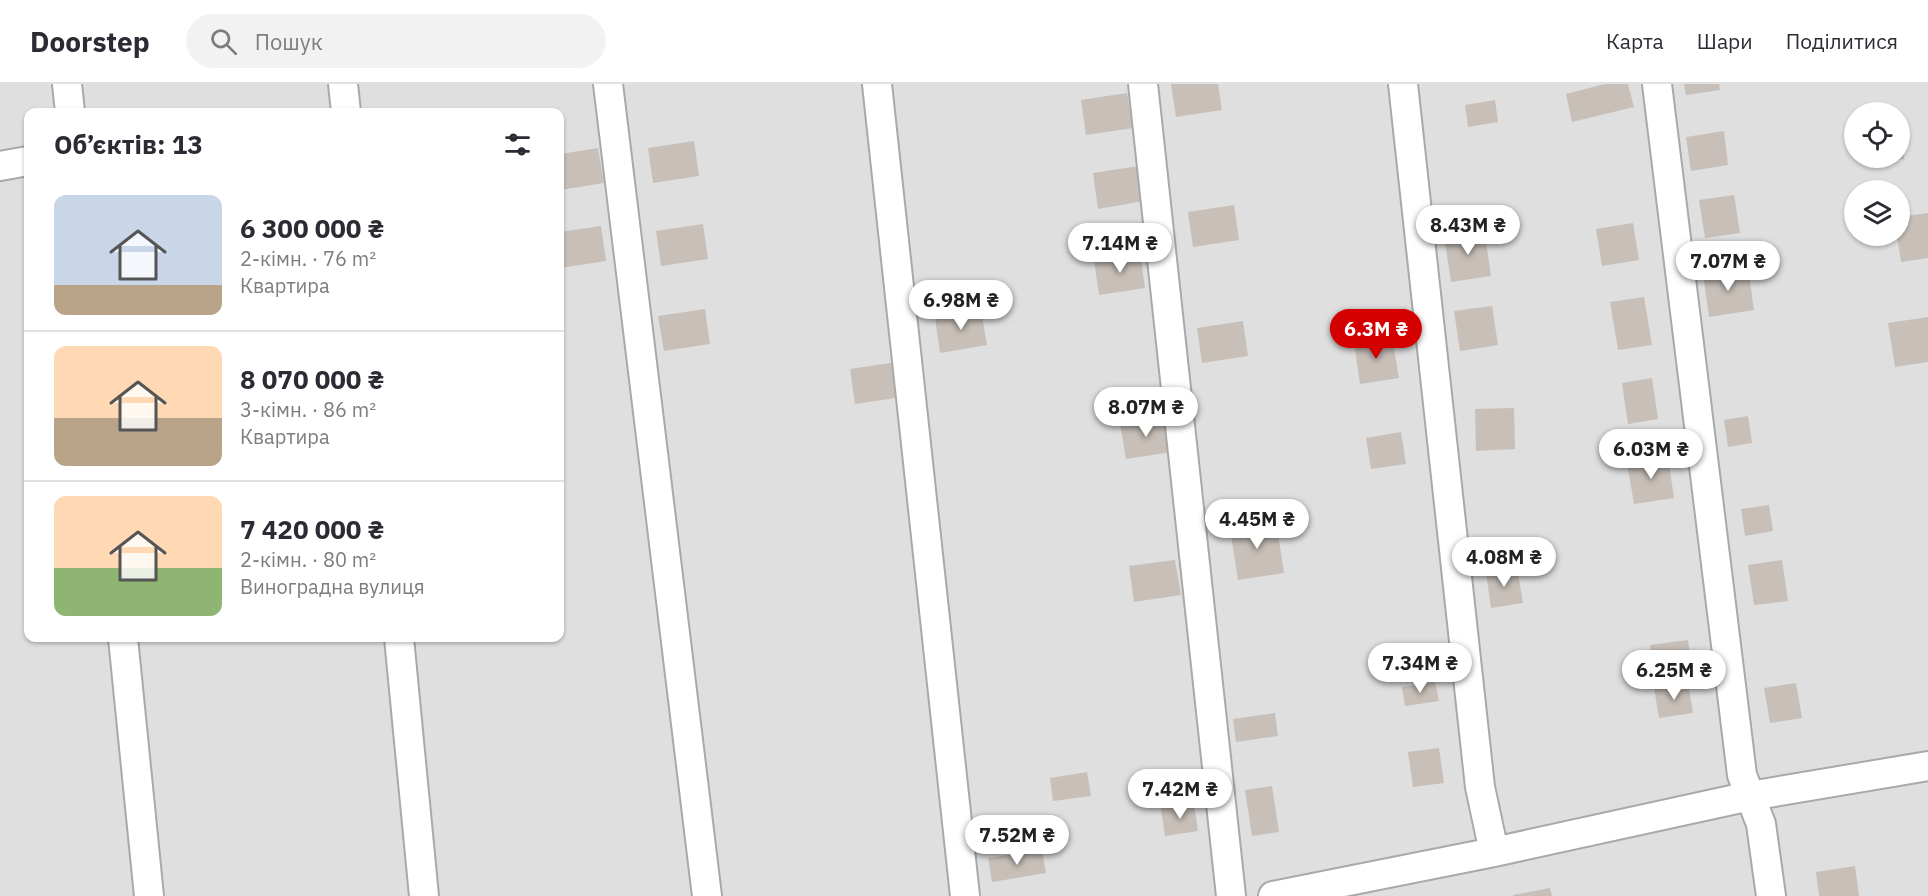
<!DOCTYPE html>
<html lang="uk">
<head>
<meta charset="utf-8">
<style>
	body { margin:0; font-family:"IBM Plex Sans",sans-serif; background:#f2f2f3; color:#2b2b33; height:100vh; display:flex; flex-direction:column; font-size:22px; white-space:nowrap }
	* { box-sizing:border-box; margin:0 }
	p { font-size:20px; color:#7c7c81 }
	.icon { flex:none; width:33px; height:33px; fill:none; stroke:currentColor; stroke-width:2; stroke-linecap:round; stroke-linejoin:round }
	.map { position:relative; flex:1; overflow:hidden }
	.side { position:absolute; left:24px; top:24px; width:540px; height:534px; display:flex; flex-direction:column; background:#fff; border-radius:12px; box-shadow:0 2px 4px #0004 }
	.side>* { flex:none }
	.tools { position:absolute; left:1844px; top:18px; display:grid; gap:12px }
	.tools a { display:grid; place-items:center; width:66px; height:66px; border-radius:50%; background:#fff; box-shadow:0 2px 4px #0004; font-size:30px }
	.price { position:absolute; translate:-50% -51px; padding:0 14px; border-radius:21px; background:#fff; color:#222; font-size:20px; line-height:39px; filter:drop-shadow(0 2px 3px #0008) }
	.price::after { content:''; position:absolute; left:50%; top:36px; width:18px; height:14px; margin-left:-9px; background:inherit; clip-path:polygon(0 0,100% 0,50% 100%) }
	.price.current { background:#d40000; color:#fff }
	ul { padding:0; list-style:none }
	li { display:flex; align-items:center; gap:18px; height:150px; padding:0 30px }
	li+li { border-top:2px solid #e1e1e2 }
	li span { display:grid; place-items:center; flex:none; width:168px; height:120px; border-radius:12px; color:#555 }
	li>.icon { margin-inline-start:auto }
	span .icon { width:72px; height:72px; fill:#fffc; stroke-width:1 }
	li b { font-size:26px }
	h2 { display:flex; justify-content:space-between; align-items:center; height:72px; padding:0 30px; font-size:26px }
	header { display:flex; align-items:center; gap:36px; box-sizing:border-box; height:84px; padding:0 30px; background:#fff; border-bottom:2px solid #e1e1e2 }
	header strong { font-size:28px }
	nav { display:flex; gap:33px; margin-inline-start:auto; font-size:21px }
	.search { width:420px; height:54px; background:#f2f2f3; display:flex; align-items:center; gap:15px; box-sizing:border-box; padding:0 21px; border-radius:33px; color:#7c7c81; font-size:22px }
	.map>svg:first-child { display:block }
	.residential { fill:#e0dfdf; fill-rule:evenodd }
	.building { fill:#c7bfb8 }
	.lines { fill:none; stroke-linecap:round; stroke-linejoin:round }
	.street-casing { stroke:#a9a9a9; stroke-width:32 }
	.street { stroke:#fff; stroke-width:28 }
</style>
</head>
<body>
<header>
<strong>Doorstep</strong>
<div class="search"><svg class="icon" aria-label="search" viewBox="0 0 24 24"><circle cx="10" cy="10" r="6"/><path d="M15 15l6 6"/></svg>Пошук</div>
<nav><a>Карта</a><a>Шари</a><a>Поділитися</a></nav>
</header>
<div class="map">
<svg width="1928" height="812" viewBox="0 0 1928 812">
	<rect width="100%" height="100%" fill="#f2efe9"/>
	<path class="residential" d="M 0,0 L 1928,0 L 1928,812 L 0,812 ZM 28,28 L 560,28 L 560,554 L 28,554 ZM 1854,28 L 1899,28 L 1899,74 L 1854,74 ZM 1854,106 L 1899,106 L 1899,152 L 1854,152 Z"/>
	<path class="building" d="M 1171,0 L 1218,0 L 1222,26 L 1176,33 Z
		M 1605,0 L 1628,0 L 1634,23 L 1572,38 L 1566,10 Z
		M 1684,0 L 1719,0 L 1720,6 L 1686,11 Z
		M 1127,9 L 1133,44 L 1086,51 L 1081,16 Z
		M 1495,16 L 1498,38 L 1468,43 L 1465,21 Z
		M 1724,47 L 1728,81 L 1691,87 L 1686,53 Z
		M 1899,50 L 1904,75 L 1869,80 L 1868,74 L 1899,74 Z
		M 694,57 L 699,92 L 653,99 L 648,64 Z
		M 598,64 L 604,99 L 560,106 L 560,70 Z
		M 1139,82 L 1144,117 L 1098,125 L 1093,89 Z
		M 1734,111 L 1740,149 L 1705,154 L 1699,116 Z
		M 1234,121 L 1239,156 L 1193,163 L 1188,128 Z
		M 1928,129 L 1928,174 L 1901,178 L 1897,152 L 1899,152 L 1899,133 Z
		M 1633,139 L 1639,176 L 1602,182 L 1596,145 Z
		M 703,140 L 708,175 L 661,182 L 656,147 Z
		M 601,142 L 606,177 L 560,184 L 560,148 Z
		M 1484,145 L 1491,192 L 1451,198 L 1444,152 Z
		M 1140,169 L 1145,204 L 1099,211 L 1094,176 Z
		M 1748,184 L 1754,226 L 1709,233 L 1703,190 Z
		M 1644,213 L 1652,261 L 1618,266 L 1610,218 Z
		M 1492,222 L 1498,261 L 1460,267 L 1454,227 Z
		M 705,225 L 710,260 L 664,267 L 658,232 Z
		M 981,226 L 987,261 L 940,269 L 935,233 Z
		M 1928,233 L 1928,278 L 1895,283 L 1888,239 Z
		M 1243,237 L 1248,272 L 1202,279 L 1197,244 Z
		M 1392,253 L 1399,294 L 1360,300 L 1354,258 Z
		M 897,278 L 902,313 L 855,320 L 850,285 Z
		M 1652,294 L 1658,335 L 1628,340 L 1622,299 Z
		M 1514,324 L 1515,365 L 1476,367 L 1475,325 Z
		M 1748,332 L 1752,359 L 1728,363 L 1724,336 Z
		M 1167,333 L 1172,368 L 1126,375 L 1120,340 Z
		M 1401,348 L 1406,380 L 1371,385 L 1366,354 Z
		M 1668,373 L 1674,414 L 1634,420 L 1627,379 Z
		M 1769,421 L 1773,447 L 1745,452 L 1741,425 Z
		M 1276,437 L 1284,489 L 1238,496 L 1230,444 Z
		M 1175,476 L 1181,511 L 1134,518 L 1129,482 Z
		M 1782,476 L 1788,517 L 1754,521 L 1748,481 Z
		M 1517,483 L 1523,519 L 1491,524 L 1486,488 Z
		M 1688,556 L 1692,583 L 1654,589 L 1650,561 Z
		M 1435,598 L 1439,617 L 1405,622 L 1402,603 Z
		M 1688,599 L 1693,629 L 1659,634 L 1654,604 Z
		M 1796,599 L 1802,634 L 1770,639 L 1764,604 Z
		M 1275,629 L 1278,652 L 1236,658 L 1233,635 Z
		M 1439,664 L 1444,699 L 1413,703 L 1408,668 Z
		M 1087,688 L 1091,712 L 1053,717 L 1050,694 Z
		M 1272,702 L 1279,748 L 1252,752 L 1245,706 Z
		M 1194,719 L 1198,747 L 1165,752 L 1161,724 Z
		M 1042,766 L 1046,789 L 992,798 L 988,774 Z
		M 1855,782 L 1859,812 L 1819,812 L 1816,788 Z
		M 1550,804 L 1552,812 L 1513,812 L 1513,811 Z"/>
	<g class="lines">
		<g class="street-casing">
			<path id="street" d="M 67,0 L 70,28
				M 343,0 L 346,28
				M 608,0 L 707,812
				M 877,0 L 965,812
				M 1143,0 L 1231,812
				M 1403,0 L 1480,703 L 1494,768
				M 1657,0 L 1742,691 L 1761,740 L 1771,812
				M 0,82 L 28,77
				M 123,554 L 149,812
				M 399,554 L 424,812
				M 1273,812 L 1494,768 L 1750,712 L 1928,682"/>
		</g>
		<use href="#street" class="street"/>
	</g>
</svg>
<div class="tools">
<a><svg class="icon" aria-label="locate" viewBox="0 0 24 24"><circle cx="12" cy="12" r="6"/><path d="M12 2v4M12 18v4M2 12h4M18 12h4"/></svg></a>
<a><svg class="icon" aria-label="layers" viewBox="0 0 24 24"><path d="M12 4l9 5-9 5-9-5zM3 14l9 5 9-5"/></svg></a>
</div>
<b class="price" style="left:1468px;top:172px">8.43M ₴</b>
<b class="price" style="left:1120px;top:190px">7.14M ₴</b>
<b class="price" style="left:1728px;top:208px">7.07M ₴</b>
<b class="price" style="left:961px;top:247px">6.98M ₴</b>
<b class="price current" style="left:1376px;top:276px">6.3M ₴</b>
<b class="price" style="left:1146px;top:354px">8.07M ₴</b>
<b class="price" style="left:1651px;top:396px">6.03M ₴</b>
<b class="price" style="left:1257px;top:466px">4.45M ₴</b>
<b class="price" style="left:1504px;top:504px">4.08M ₴</b>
<b class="price" style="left:1420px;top:610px">7.34M ₴</b>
<b class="price" style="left:1674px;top:617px">6.25M ₴</b>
<b class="price" style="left:1180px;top:736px">7.42M ₴</b>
<b class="price" style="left:1017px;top:782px">7.52M ₴</b>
<section class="side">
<h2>Об’єктів: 13<svg class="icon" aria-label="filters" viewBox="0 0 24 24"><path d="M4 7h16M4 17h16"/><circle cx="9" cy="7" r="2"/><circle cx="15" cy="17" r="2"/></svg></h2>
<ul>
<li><span style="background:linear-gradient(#c9d6e8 75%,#b9a48a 0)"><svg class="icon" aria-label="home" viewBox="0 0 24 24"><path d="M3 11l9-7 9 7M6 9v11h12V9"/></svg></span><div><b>6 300 000 ₴</b><p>2-кімн. · 76 m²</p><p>Квартира</p></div></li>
<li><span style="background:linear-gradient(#ffd9b3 60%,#b9a48a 0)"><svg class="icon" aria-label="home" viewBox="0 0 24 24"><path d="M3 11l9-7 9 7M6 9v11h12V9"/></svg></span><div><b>8 070 000 ₴</b><p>3-кімн. · 86 m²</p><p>Квартира</p></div></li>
<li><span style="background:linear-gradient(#ffd9b3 60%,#8fb573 0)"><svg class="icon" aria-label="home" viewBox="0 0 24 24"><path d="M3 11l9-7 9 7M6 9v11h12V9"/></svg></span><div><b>7 420 000 ₴</b><p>2-кімн. · 80 m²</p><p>Виноградна вулиця</p></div></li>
</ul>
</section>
</div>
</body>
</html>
